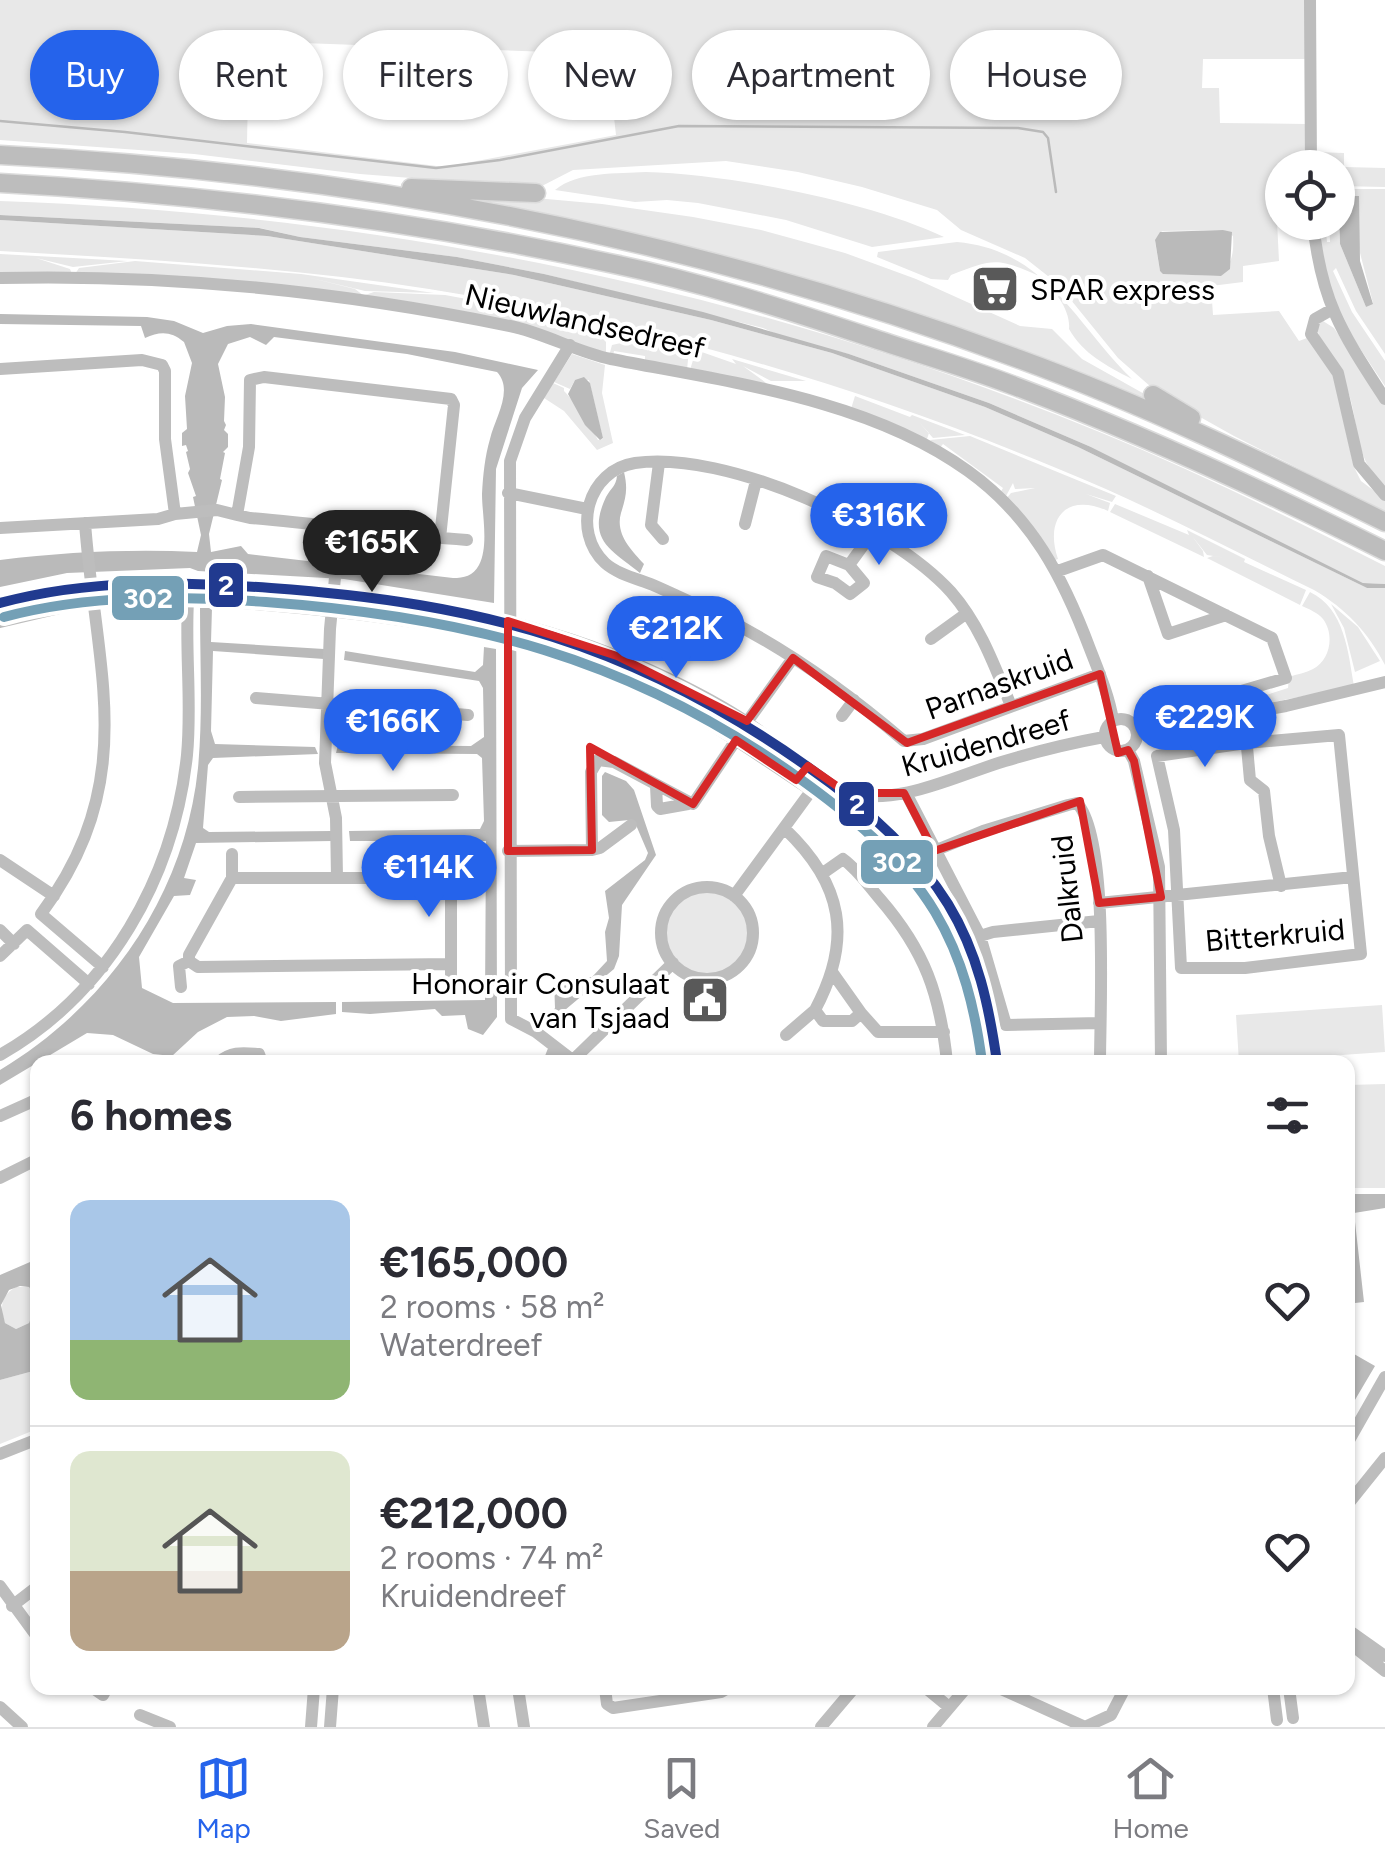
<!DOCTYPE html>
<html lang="en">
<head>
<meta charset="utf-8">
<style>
	body { margin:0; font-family:Figtree,sans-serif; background:#f7f7f7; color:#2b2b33; height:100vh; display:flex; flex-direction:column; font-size:38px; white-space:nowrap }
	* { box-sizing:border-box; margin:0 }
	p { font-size:32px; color:#7c7c81 }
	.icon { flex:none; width:55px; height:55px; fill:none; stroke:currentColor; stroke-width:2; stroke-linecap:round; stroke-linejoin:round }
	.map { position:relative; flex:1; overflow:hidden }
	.side { position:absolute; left:30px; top:1055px; width:1325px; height:640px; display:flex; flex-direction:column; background:#fff; border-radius:20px; box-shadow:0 2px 8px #0004 }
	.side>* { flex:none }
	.top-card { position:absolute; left:30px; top:30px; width:1325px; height:90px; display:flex; gap:20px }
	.tools { position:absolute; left:1265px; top:150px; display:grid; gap:20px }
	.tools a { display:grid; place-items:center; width:90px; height:90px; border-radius:50%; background:#fff; box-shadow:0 2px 8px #0004; font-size:50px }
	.price { position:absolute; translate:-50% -85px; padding:0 22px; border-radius:35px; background:#2563eb; color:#fff; font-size:32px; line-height:65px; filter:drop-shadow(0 2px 5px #0008) }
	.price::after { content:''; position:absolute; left:50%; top:60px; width:30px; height:22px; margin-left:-15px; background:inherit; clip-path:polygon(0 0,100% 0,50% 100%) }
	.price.active { background:#222; color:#fff }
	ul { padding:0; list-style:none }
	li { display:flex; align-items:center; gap:30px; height:250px; padding:0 40px }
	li+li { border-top:2px solid #e1e1e2 }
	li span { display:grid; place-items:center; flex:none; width:280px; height:200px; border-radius:20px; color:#555 }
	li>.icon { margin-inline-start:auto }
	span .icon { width:120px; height:120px; fill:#fffc; stroke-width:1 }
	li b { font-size:42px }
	h2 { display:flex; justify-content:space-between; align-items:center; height:120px; padding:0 40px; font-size:42px }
	.pill { padding:0 35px; border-radius:45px; background:#fff; box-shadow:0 2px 8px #0004; font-size:35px; line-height:90px }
	.pill.active { background:#2563eb; color:#fff }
	.tabs { display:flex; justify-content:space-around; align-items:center; height:140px; border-top:2px solid #e1e1e2; background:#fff; font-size:28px; color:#7c7c81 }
	.tabs a { display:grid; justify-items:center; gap:5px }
	.tabs .active { color:#2563eb }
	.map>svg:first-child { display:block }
	.green { fill:#e8e8e8; fill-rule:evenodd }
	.water { fill:#bababa; fill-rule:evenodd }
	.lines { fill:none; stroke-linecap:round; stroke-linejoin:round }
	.stream { stroke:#bababa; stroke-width:2.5 }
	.highway-casing { stroke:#dbdbdb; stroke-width:21 }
	.minor { stroke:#bdbdbd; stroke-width:12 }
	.highway { stroke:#bdbdbd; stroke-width:18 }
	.bus-1-casing { stroke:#fff; stroke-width:18 }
	.bus-2-casing { stroke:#fff; stroke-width:18 }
	.bus-1 { stroke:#213a8f; stroke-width:10 }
	.bus-2 { stroke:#74a0b6; stroke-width:10 }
	.marked { fill:none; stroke:#d62828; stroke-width:8; stroke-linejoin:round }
	.labels { text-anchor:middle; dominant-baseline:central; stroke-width:8; stroke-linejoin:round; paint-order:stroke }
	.poi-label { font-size:30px; fill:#000; stroke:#fff; text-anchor:start }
	.street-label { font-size:30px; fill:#000; stroke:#fff }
	.line-badge { stroke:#fff; stroke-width:4 }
	.badge-label { font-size:28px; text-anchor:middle; font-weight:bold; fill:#fff }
</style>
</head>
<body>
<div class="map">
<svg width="1385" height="1727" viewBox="0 0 1385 1727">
	<rect width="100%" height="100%" fill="#fff"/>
	<path class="green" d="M 0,0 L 1306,0 L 1308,59 L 1203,59 L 1202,88 L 1219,88 L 1220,123 L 1307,124 L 1308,167 L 1282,168 L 1282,220 L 1277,221 L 1279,261 L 1243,266 L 1243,282 L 1211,286 L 1213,315 L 1279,311 L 1299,341 L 1307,338 L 1331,366 L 1354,467 L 1361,481 L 1385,499 L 1385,512 L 1234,436 L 1159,394 L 1118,358 L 1058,284 L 1025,258 L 961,230 L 937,210 L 862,187 L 798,172 L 726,161 L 573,170 L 538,188 L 360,174 L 194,154 L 0,140 ZM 249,41 L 607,54 L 616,135 L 445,167 L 247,143 ZM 1223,230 L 1233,236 C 1234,254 1232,262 1221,276 L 1168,274 L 1160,271 L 1155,241 L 1162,231 Z
		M 1316,152 L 1344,153 L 1344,167 L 1385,168 L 1385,187 L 1338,186 L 1338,168 L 1316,168 Z
		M 646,172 C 728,174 869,201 944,237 L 872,247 L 786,220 L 698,203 L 667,200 L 635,202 L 555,190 C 578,171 617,174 646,172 Z
		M 1338,189 L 1385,189 L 1385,354 L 1356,311 L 1336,268 L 1333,271 L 1352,312 L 1385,361 L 1385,386 L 1345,326 L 1328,285 L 1318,223 L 1325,223 L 1327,242 L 1330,242 L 1329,223 L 1338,222 L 1338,217 L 1340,244 L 1366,307 L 1373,303 L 1359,249 Z
		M 469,192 L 602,204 L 693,217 L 761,230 L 845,253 L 916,279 L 1020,326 L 1052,329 L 1082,359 L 1148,396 L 1146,399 C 1030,353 914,310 794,275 C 687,244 578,220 469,198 Z
		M 0,201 C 378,214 748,288 1097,431 C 1196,471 1290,518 1385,566 L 1385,584 L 1363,583 L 1091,447 L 989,403 L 849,354 L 788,339 L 763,328 L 544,274 L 457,257 L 300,237 L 260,228 L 0,215 Z
		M 0,220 L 267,236 L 514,275 L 711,320 L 832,353 L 985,407 L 1078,447 L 1367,588 L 1385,588 L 1385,665 C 1368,632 1346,609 1314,590 C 1230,549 1147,505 1061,470 C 860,386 645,323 429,289 C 287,267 144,259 0,251 Z
		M 957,242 C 1047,250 1075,324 1132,379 C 1107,366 1083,354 1069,329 C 1071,311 1055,288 1038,279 L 1039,276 C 996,257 994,259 951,275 L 948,280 L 931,279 L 877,257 L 878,252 Z
		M 0,254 L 128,261 L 73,267 L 36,258 L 70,269 L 72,274 L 0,275 Z
		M 135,261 L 301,274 L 434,293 L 365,291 L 307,277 L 355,289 L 363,295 L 75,274 L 79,268 Z
		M 374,292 L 445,295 L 585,321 L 606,342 L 606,356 L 365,295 Z
		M 1323,321 L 1334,328 L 1385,405 L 1385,489 C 1349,451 1362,421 1344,381 C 1335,361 1319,348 1317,325 Z
		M 621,343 L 689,349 L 687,370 L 645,362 L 645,356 L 614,351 L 613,357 L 609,356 L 612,345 Z
		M 696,350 L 736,364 L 732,359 L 806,381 L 771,381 L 743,366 L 769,385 L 690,370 Z
		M 572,354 L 605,365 L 602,393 L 613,443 L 597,450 L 564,411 L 544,398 L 553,383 L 564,388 L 564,391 C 574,401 591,426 598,440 L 603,439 L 589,380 L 575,380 L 570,389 L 554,382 Z
		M 855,396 L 910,417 L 912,415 L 965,435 L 933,438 L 918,421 L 929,433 L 926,442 L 850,412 Z
		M 970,436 L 1116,496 L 1112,502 L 1086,494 L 1110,503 L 1108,511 C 1067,492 1044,518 1058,559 L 1055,560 L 1005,500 L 1011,493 L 1035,488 L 1015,489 L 1013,483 L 1006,496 L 1000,493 L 1003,488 L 943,444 L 939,449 L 930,440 Z
		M 1115,504 L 1189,535 L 1187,530 L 1245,559 L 1244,562 L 1306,590 L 1300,605 L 1207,558 L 1213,556 L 1233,559 L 1207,555 L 1192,536 L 1203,551 L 1204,557 L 1110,512 Z
		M 1310,592 C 1345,609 1348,652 1354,686 L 1259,705 L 1257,698 L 1288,688 L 1289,677 C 1297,674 1306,673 1313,669 C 1330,660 1335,635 1323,619 C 1318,613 1309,609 1302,606 Z
		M 1331,604 L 1358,627 L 1380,661 L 1355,672 L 1344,628 Z
		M665 933a42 42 0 1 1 84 0a42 42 0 1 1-84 0Z
		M 1382,1005 L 1385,1052 L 1239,1062 L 1236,1015 Z
		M 1385,1084 L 1385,1188 L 1348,1188 L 1348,1085 Z
		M 16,1287 L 29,1287 L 37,1300 L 29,1323 L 16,1329 L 5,1323 C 0,1308 0,1296 16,1287 Z
		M 37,1370 L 37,1429 L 0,1444 L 0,1380 Z"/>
	<path class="water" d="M 1338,196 L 1359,196 L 1360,261 L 1373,304 L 1366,307 L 1340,244 Z
		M 0,215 L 259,228 L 300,237 L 457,257 L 544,274 L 703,312 L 849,354 L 989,403 L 1091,447 L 1363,583 L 1385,584 L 1385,588 L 1367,588 L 1078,447 L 985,407 L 832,353 L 711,320 L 514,275 L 267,236 L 0,220 Z
		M 1223,230 L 1232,232 L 1230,269 L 1221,276 L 1163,274 L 1160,271 L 1155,240 L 1160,232 Z
		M 0,314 L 147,317 L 174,321 L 203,333 L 227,326 L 251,324 L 455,352 L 538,370 L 522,388 L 496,469 L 494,603 L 344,579 L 198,571 L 190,568 L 67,573 L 0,587 L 0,560 C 66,552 130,549 197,552 L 201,535 L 193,497 L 196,496 L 188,473 L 190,469 L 186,452 L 188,451 L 186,445 L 182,446 L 182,433 L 187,429 L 185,396 L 192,363 L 184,342 C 171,331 160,331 145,338 L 141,326 L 0,324 ZM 250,337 L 266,345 L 274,337 L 407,354 L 497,372 C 514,390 495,418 490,439 C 485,456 483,475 482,494 C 482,514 489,546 479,565 C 473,576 464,578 453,578 L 248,554 L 241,546 L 211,552 L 209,534 L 222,480 L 220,479 L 225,453 L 223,452 L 228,447 L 228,434 L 224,430 L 226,425 L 224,421 L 225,397 L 218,364 L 228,344 Z
		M 584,377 L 590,383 L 603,438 L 600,440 L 585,425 L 568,394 L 575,380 Z
		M 624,472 C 628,489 626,497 621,513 C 615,534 631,550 644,564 L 640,573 C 611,550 586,540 606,497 C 611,488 616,486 617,476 Z
		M 200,608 L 212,608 L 211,642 L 324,649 L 324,659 L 213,651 L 211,731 L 215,744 L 315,747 L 318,754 L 213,758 L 208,765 L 203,828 L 209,832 L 332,831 L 332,841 L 196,843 L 184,878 L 196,880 L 190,895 L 174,896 L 139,957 L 142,988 L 173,1003 L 336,1002 L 336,1014 L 281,1021 L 254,1016 L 227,1017 L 198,1032 L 172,1056 L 153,1054 L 113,1035 L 87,1033 L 0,1085 L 0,1070 C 108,1005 185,895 198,768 C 203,715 200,661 200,608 Z
		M 484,647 L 496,649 L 497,1017 L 483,1035 L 468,1029 L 465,1015 L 442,1016 L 435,1009 L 370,1014 L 342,1012 L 342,1002 L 485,1000 L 486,841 L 350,841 L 349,831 L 480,829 L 484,821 L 482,758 L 477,754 L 336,753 L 338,745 L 471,746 L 484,737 L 483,688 L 479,681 L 344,660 L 345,651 L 475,672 L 483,665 Z
		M 605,772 L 626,781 L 634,790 L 656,855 L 622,905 L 619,956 L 614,969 L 565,1010 L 549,1030 L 547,1021 L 555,1008 L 554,980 L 592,977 L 607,961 L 605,932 L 609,918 L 605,891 L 645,860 L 648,853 L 636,825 L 629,820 L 609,822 L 602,815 L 602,776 Z
		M 1348,1194 L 1385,1194 L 1385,1208 L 1354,1213 L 1364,1302 L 1355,1303 L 1354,1354 L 1375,1366 L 1349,1410 Z
		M 37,1259 L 37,1370 L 0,1380 L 0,1275 ZM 20,1286 L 29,1287 L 37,1300 L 29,1323 L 16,1329 L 5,1323 L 1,1305 L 9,1290 Z"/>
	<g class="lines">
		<path class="stream" d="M 0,121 L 125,132 L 436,168 L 500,160 L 679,126 L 1018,128 L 1043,132 L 1048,138 L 1056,192"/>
		<g class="highway-casing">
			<path id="highway" d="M 0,155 C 349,172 691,237 1019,359 C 1145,405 1265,463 1385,522
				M 0,183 C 207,194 411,220 614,264 C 700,282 785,309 869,337 C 916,353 965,367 1012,385 C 1140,433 1263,490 1385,551
				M 411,188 L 536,193
				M 1153,395 L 1191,418"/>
		</g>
		<path class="minor" d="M 1310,0 L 1311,168
			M 1313,222 C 1321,303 1343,334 1385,399
			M 0,278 C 170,274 344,292 510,326 C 545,333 576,352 611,359 C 728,382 869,399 968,471 C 1032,517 1063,577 1090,649 C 1099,672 1109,696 1113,720
			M 1331,310 L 1315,319 L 1311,334 L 1338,373 L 1359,464 L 1385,495
			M 570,345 L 525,418 L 510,461 L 511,1019 L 536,1032 L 575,1062
			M 0,369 L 142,360 L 162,365 L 165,371 L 165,439 L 175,514 L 158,519 L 0,528
			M 659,463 L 651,525 L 663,539
			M 508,493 L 587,509
			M 175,514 L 217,510 L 237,515
			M 85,523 C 96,673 141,779 41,914 L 103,967
			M 745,524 L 756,481
			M 440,538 L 454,405 L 451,399 L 264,377 L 250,380 L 249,447 L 237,515 L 250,518 C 323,524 395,535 467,540
			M 826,556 L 849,565 L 864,583 L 850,594 L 835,583 L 817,577 Z
			M 849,565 L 873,532
			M 1058,571 L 1103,555 L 1272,638 L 1286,678 L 1153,717
			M 1148,576 L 1168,634 L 1226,615
			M 229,585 L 229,602 C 364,612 503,627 630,682 C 695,710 753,752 812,791
			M 0,603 C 78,579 160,581 241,585 C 386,593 537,614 669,679 C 696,692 723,706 748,723 C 782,746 813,772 847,793 C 900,806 955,776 1005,761 C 1038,751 1071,743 1104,737
			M 0,622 L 81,603 L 188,601 C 185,652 192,704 187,755 C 174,877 109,993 0,1055
			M 931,639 L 967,613
			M 1242,692 L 1250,780 L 1264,791 L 1269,836 L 1281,886
			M 256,698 L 468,715
			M 1011,706 C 995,667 980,625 951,592 C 890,525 726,450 635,463 C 588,470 571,531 605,563 C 617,574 638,579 653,585 C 676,595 699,606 722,617 C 788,650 848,693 904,741 L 923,739 L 1100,674
			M 842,716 L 854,700
			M1105 735a16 16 0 1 1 32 0a16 16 0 1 1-32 0Z
			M 747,722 L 793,658
			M 1137,732 L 1286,706 L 1385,682
			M 1339,735 L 1361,954 L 1245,968 L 1181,968 L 1174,830 L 1157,756 L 1246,743 Z
			M 1128,750 L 1134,761 L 1159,867 L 1161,1062
			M 656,786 L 657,806 L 660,809 L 688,804
			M 906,793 L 980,936 L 1006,1025 L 1100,1023
			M 239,797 L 453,795
			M 785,829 C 843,884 853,939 815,1010 L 823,1021 L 852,1021 L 861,1013 L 878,1032 L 944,1032
			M 592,850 L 600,848 L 631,825
			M 508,851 L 592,850 L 591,772 L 598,760 L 614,762 L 693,804 L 736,740
			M 934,851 L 983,831 L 1068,805 L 1077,803 C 1109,837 1100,1011 1100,1062
			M 232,854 L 232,878
			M 0,860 L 54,896
			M 823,873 L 843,859 C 858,870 868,885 880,899 C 925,951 940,994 947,1062
			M 232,878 L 451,878 L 451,964 L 198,967 L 189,961 L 189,955 Z
			M 337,878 L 336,818 L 325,763 L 330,629 L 340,526
			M 451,878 L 451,849
			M661 933a46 46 0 1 1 92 0a46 46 0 1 1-92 0Z
			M 734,896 L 822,776
			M 1099,903 L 1353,877
			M 0,930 L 14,944
			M 980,936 L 993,932 L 1099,921
			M 0,956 L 27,930 L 89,984
			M 451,964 L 451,989
			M 832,972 L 861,1013
			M 181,987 L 179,966 L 189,961
			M 786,1035 L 815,1010
			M 573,1060 L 673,963
			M 219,1062 C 232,1051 243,1053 259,1054 L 262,1062
			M 549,1062 L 555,1047
			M 0,1116 L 38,1099
			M 0,1178 L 38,1159
			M 1348,1442 L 1385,1377
			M 0,1454 L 38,1439
			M 1348,1504 L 1385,1458
			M 0,1586 L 38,1638
			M 12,1606 L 38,1586
			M 1348,1630 L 1385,1656
			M 1348,1642 L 1385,1671
			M 93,1688 L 103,1695 L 107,1688
			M 478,1688 L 484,1727
			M 518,1688 L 524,1727
			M 605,1688 L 607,1704 L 613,1708 L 721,1692 L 728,1688
			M 926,1688 L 949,1707
			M 999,1688 L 1019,1697 L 1023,1688
			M 1273,1688 L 1277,1720
			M 1289,1688 L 1293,1718
			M 1019,1697 L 1085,1727 L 1111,1715 L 1125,1688
			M 0,1707 L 22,1727
			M 140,1715 L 170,1727
			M 311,1727 L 314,1688
			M 330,1727 L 333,1688
			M 821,1727 L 854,1688
			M 933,1727 L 966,1688"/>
		<use href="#highway" class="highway"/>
		<g class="bus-1-casing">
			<path id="bus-1" d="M 0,603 C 89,579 179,581 271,588 C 481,603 635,644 808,767 C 861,804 914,849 948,904 C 978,953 989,1006 997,1062"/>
		</g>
		<g class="bus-2-casing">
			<path id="bus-2" d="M 4,617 C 90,594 177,596 266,602 C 469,617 628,657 796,776 C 848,813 902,857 935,912 C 963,959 975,1009 982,1062"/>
		</g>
		<use href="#bus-1" class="bus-1"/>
		<use href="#bus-2" class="bus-2"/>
	</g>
	<path class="marked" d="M 508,621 L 617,656 L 747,721 L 793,658 L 907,743 L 1100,674 L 1118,753 L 1128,750 L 1134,761 L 1161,897 L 1099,903 L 1080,801 L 934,851 L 904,793 L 847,793 L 808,766 L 796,780 L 736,740 L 693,804 L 590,747 L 592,850 L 508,851 Z"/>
	<defs>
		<g id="supermarket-square" transform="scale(2.5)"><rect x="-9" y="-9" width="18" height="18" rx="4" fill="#595959" stroke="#fff"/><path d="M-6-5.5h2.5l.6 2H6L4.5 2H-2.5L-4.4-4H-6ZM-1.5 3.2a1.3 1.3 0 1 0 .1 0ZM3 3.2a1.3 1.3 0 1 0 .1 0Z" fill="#fff"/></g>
		<g id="civic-square" transform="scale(2.5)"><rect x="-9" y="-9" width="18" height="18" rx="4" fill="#595959" stroke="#fff"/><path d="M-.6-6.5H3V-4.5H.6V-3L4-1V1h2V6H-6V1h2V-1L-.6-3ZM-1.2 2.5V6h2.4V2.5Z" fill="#fff"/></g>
	</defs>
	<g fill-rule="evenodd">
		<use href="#supermarket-square" x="995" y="289"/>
		<use href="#civic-square" x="705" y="1000"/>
	</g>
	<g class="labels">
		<g class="poi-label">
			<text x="1030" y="289">SPAR express</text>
			<text x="670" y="983" text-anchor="end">Honorair Consulaat<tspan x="670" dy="34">van Tsjaad</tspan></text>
		</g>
		<g class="street-label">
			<text transform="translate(585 321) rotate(13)">Nieuwlandsedreef</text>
			<text transform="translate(999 684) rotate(-20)">Parnaskruid</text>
			<text transform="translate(986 743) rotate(-16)">Kruidendreef</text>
			<text transform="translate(1067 889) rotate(-96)">Dalkruid</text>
			<text transform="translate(1275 935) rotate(-5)">Bitterkruid</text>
		</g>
	</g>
	<g class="line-badge">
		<rect x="207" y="561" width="38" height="48" rx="10" fill="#213a8f"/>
		<rect x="110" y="574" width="76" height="48" rx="10" fill="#74a0b6"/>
		<rect x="837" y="780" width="39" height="48" rx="10" fill="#213a8f"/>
		<rect x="859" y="838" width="76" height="48" rx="10" fill="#74a0b6"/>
	</g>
	<g class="badge-label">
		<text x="226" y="595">2</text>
		<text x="148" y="608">302</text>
		<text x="857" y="814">2</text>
		<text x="897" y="872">302</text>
	</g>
</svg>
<div class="tools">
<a><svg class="icon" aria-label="locate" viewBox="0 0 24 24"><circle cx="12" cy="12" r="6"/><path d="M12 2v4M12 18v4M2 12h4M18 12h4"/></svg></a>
</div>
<b class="price" style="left:879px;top:568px">€316K</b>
<b class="price active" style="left:372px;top:595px">€165K</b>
<b class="price" style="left:676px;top:681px">€212K</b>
<b class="price" style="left:1205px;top:770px">€229K</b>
<b class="price" style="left:393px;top:774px">€166K</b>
<b class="price" style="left:429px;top:920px">€114K</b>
<div class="top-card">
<a class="pill active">Buy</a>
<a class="pill">Rent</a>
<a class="pill">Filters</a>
<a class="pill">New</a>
<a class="pill">Apartment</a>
<a class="pill">House</a>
</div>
<section class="side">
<h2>6 homes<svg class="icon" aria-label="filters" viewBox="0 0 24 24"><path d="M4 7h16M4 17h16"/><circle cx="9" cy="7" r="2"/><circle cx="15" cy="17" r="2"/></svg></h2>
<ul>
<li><span style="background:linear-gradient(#a9c7e8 70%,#8fb573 0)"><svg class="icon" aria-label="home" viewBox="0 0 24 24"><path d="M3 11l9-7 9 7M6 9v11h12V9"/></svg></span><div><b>€165,000</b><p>2 rooms · 58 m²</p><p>Waterdreef</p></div><svg class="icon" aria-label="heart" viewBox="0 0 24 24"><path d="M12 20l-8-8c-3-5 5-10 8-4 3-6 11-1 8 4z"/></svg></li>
<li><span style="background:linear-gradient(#dfe7d0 60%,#b9a48a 0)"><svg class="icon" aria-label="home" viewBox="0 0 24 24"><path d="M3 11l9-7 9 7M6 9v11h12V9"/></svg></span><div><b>€212,000</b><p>2 rooms · 74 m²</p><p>Kruidendreef</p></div><svg class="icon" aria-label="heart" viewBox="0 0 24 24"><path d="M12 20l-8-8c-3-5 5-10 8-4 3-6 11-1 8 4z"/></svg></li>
</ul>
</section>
</div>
<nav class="tabs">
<a class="active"><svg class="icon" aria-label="map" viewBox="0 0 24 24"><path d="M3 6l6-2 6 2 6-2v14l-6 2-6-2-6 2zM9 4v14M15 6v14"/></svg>Map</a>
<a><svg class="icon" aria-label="saved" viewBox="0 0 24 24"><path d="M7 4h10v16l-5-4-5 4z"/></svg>Saved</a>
<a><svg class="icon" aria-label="home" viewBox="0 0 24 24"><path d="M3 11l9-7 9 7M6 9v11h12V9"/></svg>Home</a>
</nav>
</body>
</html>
